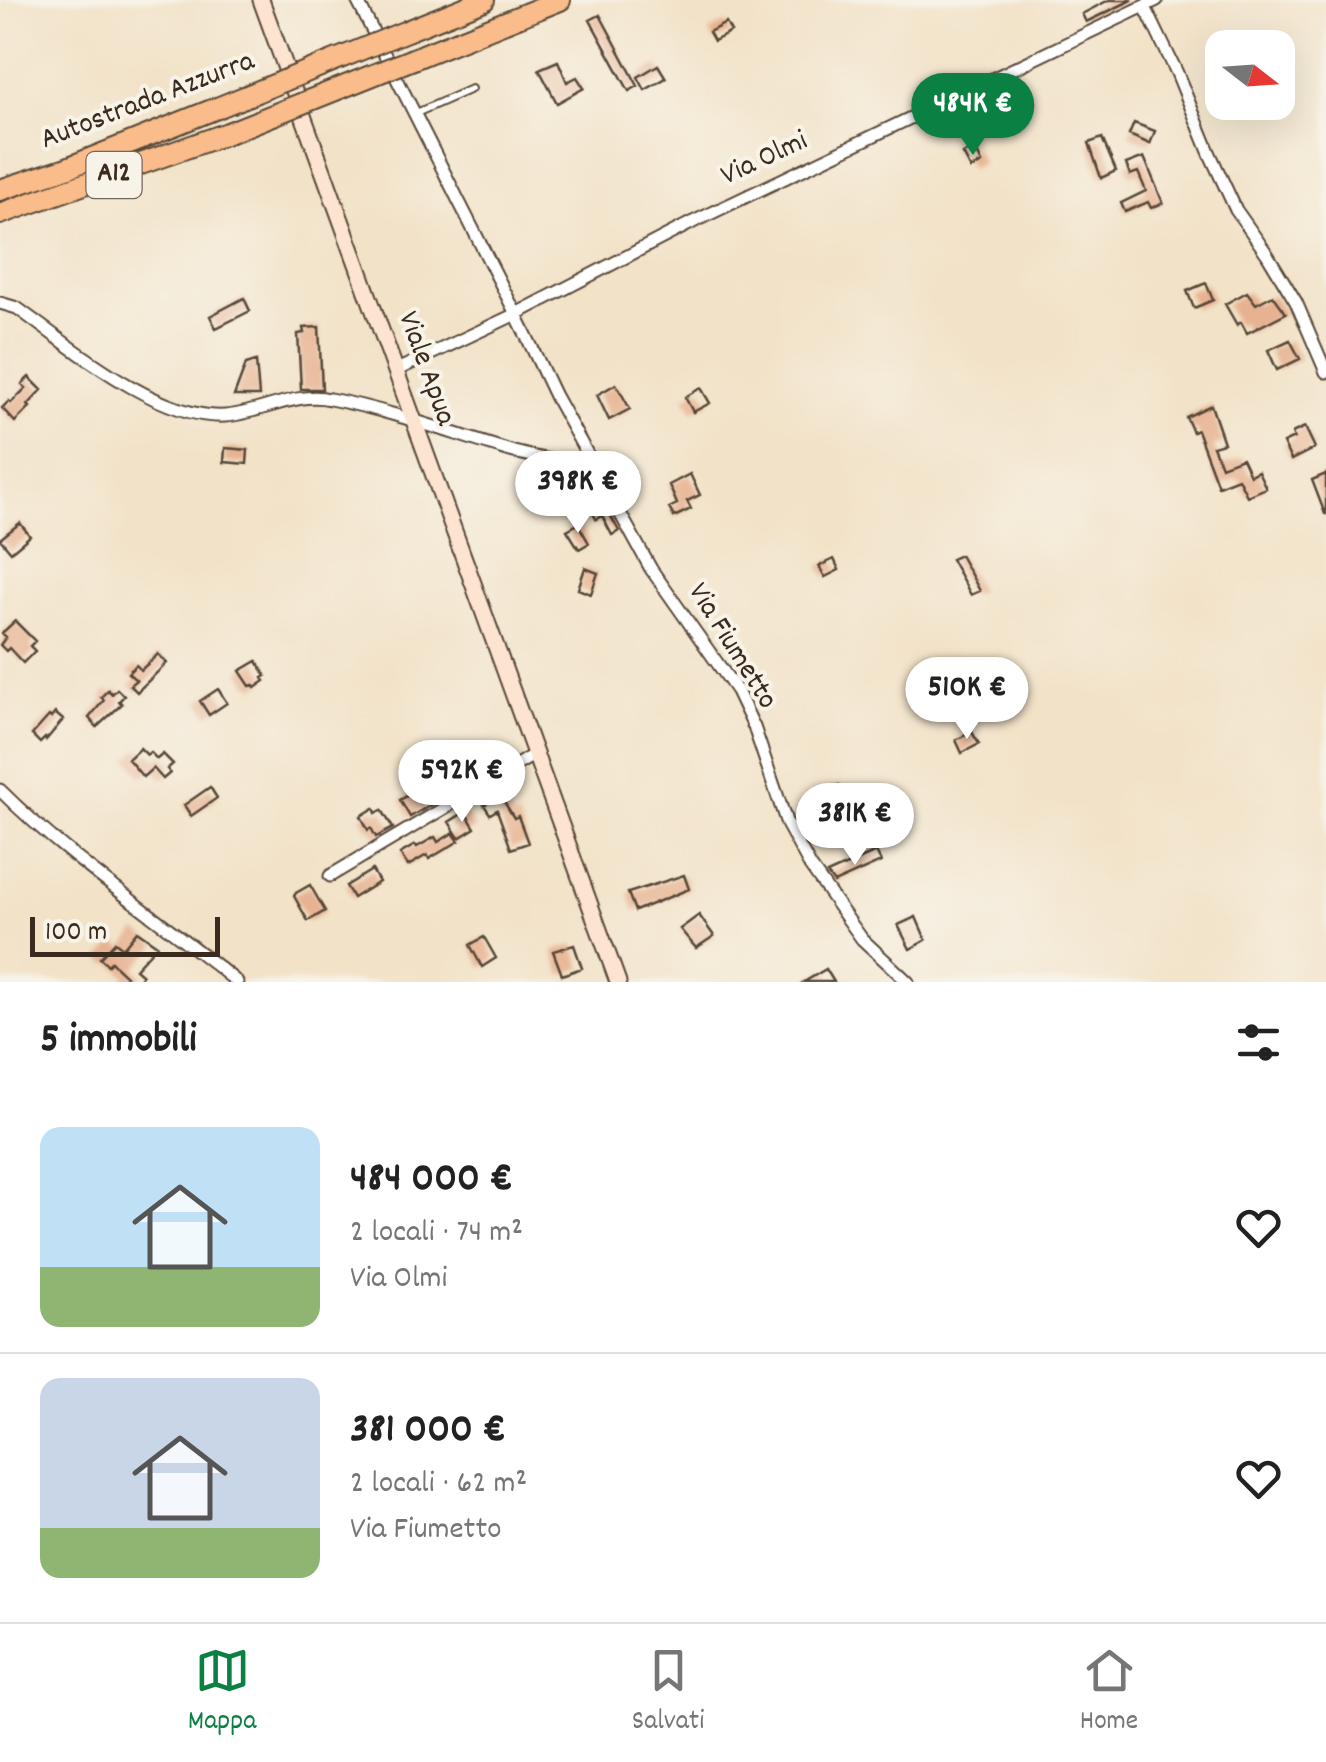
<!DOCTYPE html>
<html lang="it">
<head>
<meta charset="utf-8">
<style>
	body { margin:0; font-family:Dekko,sans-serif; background:#f6f6f6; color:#222; height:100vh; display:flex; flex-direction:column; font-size:38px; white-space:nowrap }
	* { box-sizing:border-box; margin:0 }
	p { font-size:32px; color:#767676 }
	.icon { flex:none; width:55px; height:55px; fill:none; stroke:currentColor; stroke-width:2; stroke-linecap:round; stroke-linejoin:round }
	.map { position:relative; height:982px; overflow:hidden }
	.panel { display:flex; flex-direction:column; background:#fff; flex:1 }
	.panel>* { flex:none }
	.needle { width:65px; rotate:107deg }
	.buttons { position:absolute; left:1205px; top:30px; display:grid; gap:20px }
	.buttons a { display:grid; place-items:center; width:90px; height:90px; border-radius:20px; background:#fff; box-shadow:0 10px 40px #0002; font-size:50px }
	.scale { position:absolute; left:30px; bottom:25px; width:190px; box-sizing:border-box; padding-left:10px; border:5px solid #3b2a1e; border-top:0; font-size:28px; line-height:35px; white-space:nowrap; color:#3b2a1e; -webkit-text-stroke:8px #f7f3e8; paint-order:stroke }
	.price { position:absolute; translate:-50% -85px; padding:0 22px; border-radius:35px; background:#fff; color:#222; font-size:32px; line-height:65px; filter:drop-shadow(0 2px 5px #0008) }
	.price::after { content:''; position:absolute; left:50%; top:60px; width:30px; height:22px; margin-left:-15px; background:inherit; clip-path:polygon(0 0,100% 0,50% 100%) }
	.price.active { background:#0b8043; color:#fff }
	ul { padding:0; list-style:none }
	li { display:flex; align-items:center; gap:30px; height:250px; padding:0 40px }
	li+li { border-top:2px solid #e0e0e0 }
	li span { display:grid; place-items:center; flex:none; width:280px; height:200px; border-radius:20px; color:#555 }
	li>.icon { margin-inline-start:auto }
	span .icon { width:120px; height:120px; fill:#fffc; stroke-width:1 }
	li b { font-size:42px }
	h2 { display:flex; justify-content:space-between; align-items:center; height:120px; padding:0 40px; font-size:42px }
	.tab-bar { display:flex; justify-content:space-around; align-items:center; height:140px; border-top:2px solid #e0e0e0; background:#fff; font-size:28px; color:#767676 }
	.tab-bar a { display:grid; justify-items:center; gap:5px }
	.tab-bar .active { color:#0b8043 }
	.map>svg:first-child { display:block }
	.building { fill:#e7b291 }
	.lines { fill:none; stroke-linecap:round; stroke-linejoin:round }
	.lane-casing { stroke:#564637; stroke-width:10 }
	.street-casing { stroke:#564637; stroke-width:15 }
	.secondary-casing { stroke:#564637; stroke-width:19 }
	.highway-casing { stroke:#564637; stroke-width:24 }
	.lane { stroke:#fff; stroke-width:6 }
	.street { stroke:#fff; stroke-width:11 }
	.secondary { stroke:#fde4d0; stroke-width:15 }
	.highway { stroke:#f9bc8a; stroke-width:20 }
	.highway-bridge-casing { stroke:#564637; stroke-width:24; stroke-linecap:butt }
	.highway-bridge { stroke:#f9bc8a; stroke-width:20 }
	.labels { text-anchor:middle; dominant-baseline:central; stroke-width:8; stroke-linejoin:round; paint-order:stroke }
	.shield { fill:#f7f3e8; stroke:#73665b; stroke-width:2.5 }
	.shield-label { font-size:28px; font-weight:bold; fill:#3b2a1e }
	.street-label { font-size:30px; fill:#3b2a1e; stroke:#f7f3e8 }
</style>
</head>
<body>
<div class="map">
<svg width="1326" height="982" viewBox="0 0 1326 982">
	<rect width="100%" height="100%" fill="#f7f3e8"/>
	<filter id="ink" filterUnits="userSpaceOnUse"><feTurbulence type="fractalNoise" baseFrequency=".01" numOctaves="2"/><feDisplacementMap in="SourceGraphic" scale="20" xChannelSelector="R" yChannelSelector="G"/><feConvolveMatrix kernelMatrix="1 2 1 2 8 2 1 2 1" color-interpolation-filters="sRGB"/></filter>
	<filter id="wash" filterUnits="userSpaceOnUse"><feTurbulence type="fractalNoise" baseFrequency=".0048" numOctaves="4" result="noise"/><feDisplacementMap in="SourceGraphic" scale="40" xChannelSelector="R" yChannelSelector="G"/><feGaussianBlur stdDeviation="2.25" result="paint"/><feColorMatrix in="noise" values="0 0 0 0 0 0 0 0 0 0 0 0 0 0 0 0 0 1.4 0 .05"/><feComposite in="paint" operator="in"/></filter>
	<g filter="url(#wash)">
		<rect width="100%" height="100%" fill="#f2e2c7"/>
		<g id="blocks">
			<path class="building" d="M 1109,0 L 1132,0 L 1086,22 L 1082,14 Z
				M 600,15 L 638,86 L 629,91 L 590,20 Z
				M 726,23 L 731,32 L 714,41 L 709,32 Z
				M 558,61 L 567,82 L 577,77 L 584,88 L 557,103 L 539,69 Z
				M 658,65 L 666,78 L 645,90 L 638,77 Z
				M 1134,123 L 1155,131 L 1150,144 L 1129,135 Z
				M 1102,138 L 1116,171 L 1101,178 L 1089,143 Z
				M 975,148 L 982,163 L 971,169 L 963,154 Z
				M 1144,157 L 1163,203 L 1151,208 L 1148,202 L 1125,212 L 1121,203 L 1146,191 L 1138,172 L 1130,175 L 1126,164 Z
				M 1206,283 L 1213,300 L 1194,308 L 1187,291 Z
				M 1247,292 L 1256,304 L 1273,295 L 1286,313 L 1247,333 L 1241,322 L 1237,325 L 1225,304 Z
				M 244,298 L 250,311 L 216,328 L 210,316 Z
				M 319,327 L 322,389 L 301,389 L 298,334 L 304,333 L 303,328 Z
				M 1290,340 L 1300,359 L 1277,370 L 1268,350 Z
				M 256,361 L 259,396 L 234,396 L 246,364 Z
				M 29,377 L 42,390 L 28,405 L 30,407 L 15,422 L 2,408 L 9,401 L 11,403 L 26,388 L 22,384 Z
				M 616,384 L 630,409 L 609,420 L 597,395 Z
				M 701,388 L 710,403 L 693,412 L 685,397 Z
				M 1211,405 L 1224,443 L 1213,446 L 1221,466 L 1242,458 L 1250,475 L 1258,471 L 1266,488 L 1247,496 L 1238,478 L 1218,486 L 1197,430 L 1193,432 L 1186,417 Z
				M 1305,427 L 1315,448 L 1291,460 L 1283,443 L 1294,438 L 1292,433 Z
				M 225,448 L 248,450 L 247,464 L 224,462 Z
				M 690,474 L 700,495 L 687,501 L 691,509 L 674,517 L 669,508 L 677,504 L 669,485 Z
				M 1326,474 L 1326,514 L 1325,514 L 1312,480 Z
				M 599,495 L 619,531 L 612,535 L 602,516 L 596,519 L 587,501 Z
				M 20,523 L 30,536 L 11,552 L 0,539 Z
				M 578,524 L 589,543 L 579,549 L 567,530 Z
				M 960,555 L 980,591 L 971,595 L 951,559 Z
				M 834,559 L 839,570 L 825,577 L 819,566 Z
				M 585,568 L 598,573 L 591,594 L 578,589 Z
				M 15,621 L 35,641 L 30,646 L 35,651 L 23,663 L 9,648 L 6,651 L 0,645 L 6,637 L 2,633 Z
				M 158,654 L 167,663 L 137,692 L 130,685 L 136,680 L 128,673 L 136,665 L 141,670 Z
				M 257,661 L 266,676 L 263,678 L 265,681 L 255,688 L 253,685 L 250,686 L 240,671 Z
				M 117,689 L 124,696 L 119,701 L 122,704 L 97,727 L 89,718 L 104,700 L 101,697 L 108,690 L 112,694 Z
				M 218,689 L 227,703 L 209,715 L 200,701 Z
				M 55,713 L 63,720 L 46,740 L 45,738 L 40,743 L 32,735 L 49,716 L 51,718 Z
				M 972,732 L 979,744 L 962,753 L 956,740 Z
				M 140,748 L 147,755 L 150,752 L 157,759 L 163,754 L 173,764 L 167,769 L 170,773 L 163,779 L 153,768 L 143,777 L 128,759 Z
				M 442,771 L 454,787 L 445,792 L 447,795 L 410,817 L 400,800 L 431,782 L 429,778 Z
				M 839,785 L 849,801 L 821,812 L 813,794 Z
				M 210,787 L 217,798 L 191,816 L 184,805 Z
				M 497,790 L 514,818 L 518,816 L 528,843 L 511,849 L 497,810 L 490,814 L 484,805 L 486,804 L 483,799 Z
				M 374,808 L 376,813 L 382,810 L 393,828 L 376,837 L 371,828 L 368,830 L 361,816 Z
				M 465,812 L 475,828 L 459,838 L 449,822 Z
				M 453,833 L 459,841 L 429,859 L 427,855 L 408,866 L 400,854 L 415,845 L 417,847 L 435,837 L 438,842 Z
				M 876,852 L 881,862 L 834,883 L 827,874 Z
				M 372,870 L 379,882 L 353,898 L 346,886 Z
				M 684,875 L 689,889 L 635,911 L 628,893 Z
				M 310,885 L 325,911 L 308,921 L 294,896 L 296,893 Z
				M 699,915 L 714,936 L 696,948 L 680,929 Z
				M 916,917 L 926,940 L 910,949 L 898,925 Z
				M 137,931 L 157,945 L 135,969 L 142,975 L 136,982 L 121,982 L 126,976 L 111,962 L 108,965 L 100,958 L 115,942 L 123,948 Z
				M 484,937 L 496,958 L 482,967 L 470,945 Z
				M 574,945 L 582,968 L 562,975 L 553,951 Z
				M 826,969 L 834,982 L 804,982 Z"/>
		</g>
	</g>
	<g filter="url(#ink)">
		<use href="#blocks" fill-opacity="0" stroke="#564637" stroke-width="2.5"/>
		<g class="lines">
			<g class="lane-casing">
				<path id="lane" d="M 414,114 L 471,89"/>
			</g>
			<g class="street-casing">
				<path id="street" d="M 357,0 L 516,314 L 555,396 L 651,569 L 737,691 L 754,727 L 787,824 L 810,866 L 862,939 L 908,982
					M 1145,7 L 1177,73 L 1210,154 L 1236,210 L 1267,254 L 1296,302 L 1326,372
					M 0,303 L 17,308 C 70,346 158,420 225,416 C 259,414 295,391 330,399 C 393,411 453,434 514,452 C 541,459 569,464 597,469
					M 397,370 L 516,314 L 693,222 L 1157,0
					M 0,790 C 72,862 158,917 237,982
					M 330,876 L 535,754"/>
			</g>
			<g class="secondary-casing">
				<path id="secondary" d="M 261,0 L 618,982"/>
			</g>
			<g class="highway-casing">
				<path id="highway" d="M 409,30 L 484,0
					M 413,59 L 560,0
					M 0,190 L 67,168 L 217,108
					M 0,214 L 228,133"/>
			</g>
			<use href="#lane" class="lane"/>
			<use href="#street" class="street"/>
			<use href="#secondary" class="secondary"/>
			<use href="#highway" class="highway"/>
			<g class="highway-bridge-casing">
				<path id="highway-bridge" d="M 217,108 L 409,30
					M 228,133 L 413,59"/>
			</g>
			<use href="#highway-bridge" class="highway-bridge"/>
		</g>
	</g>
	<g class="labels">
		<rect class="shield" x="86.5" y="152" width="55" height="46" rx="8"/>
		<g class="shield-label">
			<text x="114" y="175">A12</text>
		</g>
		<g class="street-label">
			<text transform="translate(148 102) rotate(-21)">Autostrada Azzurra</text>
			<text transform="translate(765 160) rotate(-25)">Via Olmi</text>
			<text transform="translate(425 369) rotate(70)">Viale Apua</text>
			<text transform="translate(731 647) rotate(58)">Via Fiumetto</text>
		</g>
	</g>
</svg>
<div class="buttons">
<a><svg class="needle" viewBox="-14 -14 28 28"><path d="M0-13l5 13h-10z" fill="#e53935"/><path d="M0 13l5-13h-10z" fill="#767676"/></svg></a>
</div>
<div class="scale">100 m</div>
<b class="price active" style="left:973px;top:158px">484K €</b>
<b class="price" style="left:578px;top:536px">398K €</b>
<b class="price" style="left:967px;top:742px">510K €</b>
<b class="price" style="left:462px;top:825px">592K €</b>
<b class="price" style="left:855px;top:868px">381K €</b>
</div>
<section class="panel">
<h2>5 immobili<svg class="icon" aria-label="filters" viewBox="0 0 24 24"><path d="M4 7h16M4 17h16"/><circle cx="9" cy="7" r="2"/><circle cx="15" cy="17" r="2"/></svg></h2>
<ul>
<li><span style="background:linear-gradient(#bfe0f5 70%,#8fb573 0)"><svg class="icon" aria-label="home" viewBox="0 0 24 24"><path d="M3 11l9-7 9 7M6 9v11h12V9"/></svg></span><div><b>484 000 €</b><p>2 locali · 74 m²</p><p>Via Olmi</p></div><svg class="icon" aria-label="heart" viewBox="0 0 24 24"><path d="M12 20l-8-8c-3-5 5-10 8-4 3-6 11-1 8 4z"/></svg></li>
<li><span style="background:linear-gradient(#c9d6e8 75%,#8fb573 0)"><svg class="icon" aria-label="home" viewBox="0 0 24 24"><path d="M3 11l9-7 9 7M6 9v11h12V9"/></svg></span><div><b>381 000 €</b><p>2 locali · 62 m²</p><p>Via Fiumetto</p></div><svg class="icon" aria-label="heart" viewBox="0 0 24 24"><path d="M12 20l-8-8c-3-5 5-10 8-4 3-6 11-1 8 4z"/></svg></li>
</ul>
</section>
<nav class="tab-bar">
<a class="active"><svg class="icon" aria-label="map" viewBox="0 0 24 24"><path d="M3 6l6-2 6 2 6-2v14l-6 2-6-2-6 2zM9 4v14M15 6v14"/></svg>Mappa</a>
<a><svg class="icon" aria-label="saved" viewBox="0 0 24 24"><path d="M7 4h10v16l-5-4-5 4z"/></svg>Salvati</a>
<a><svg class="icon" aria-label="home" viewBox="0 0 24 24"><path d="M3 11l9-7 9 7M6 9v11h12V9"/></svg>Home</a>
</nav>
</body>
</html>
